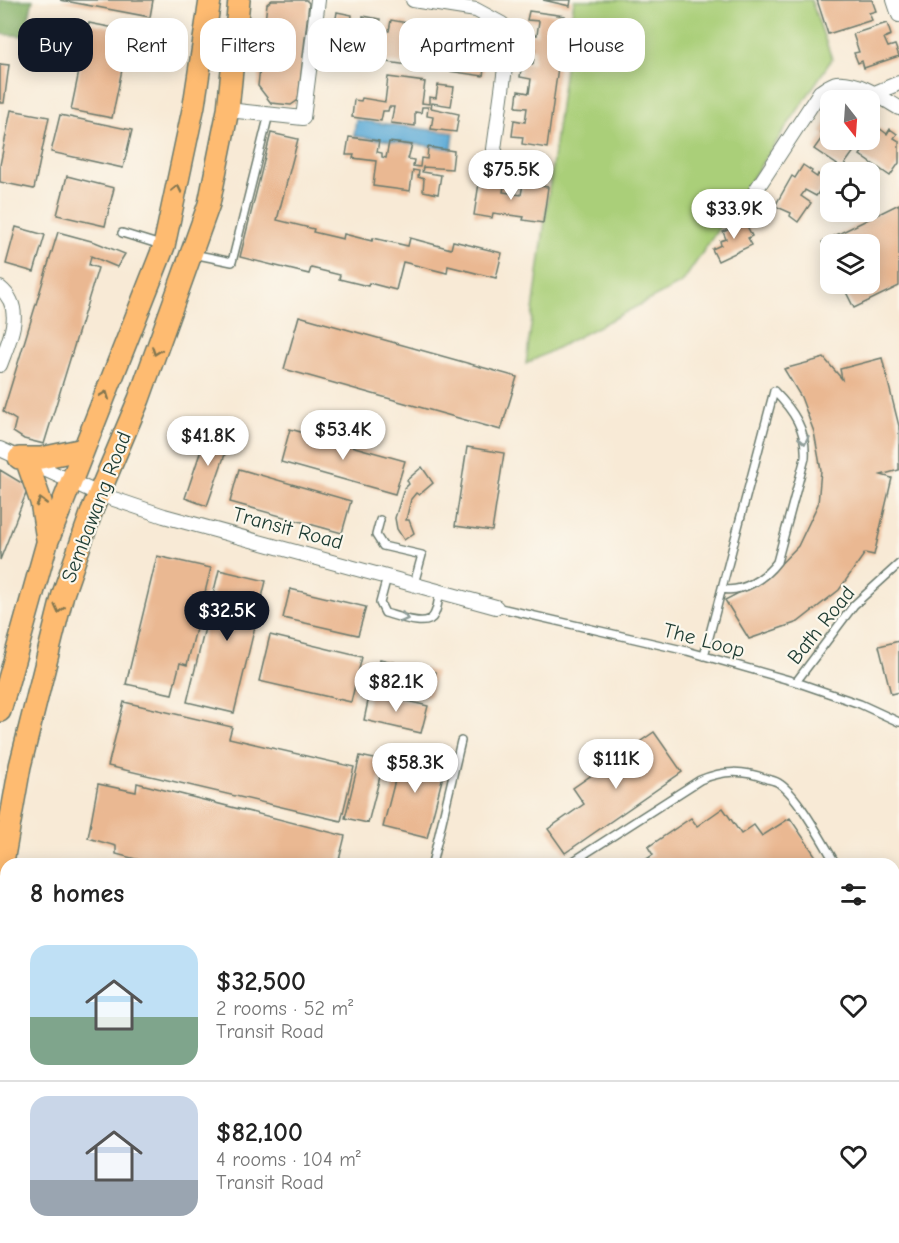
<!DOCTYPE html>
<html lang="en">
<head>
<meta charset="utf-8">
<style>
	body { margin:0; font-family:"Comic Neue",sans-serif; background:#f6f6f6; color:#222; height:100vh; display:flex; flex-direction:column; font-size:22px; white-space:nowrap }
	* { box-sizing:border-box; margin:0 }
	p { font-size:20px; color:#767676 }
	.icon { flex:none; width:33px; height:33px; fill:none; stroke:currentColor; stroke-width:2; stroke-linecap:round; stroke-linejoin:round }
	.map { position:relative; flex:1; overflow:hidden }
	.panel { position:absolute; left:0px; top:858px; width:900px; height:386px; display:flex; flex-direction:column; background:#fff; border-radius:18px 18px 0 0; box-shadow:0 3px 15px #0003 }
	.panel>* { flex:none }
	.guide { position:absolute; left:18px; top:18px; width:864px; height:54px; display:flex; gap:12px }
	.needle { width:39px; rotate:163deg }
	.buttons { position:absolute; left:820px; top:90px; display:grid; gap:12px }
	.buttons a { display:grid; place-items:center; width:60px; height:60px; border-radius:12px; background:#fff; box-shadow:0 3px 15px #0003; font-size:30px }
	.price { position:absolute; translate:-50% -51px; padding:0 14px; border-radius:21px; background:#fff; color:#222; font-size:20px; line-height:39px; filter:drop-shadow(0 2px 3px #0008) }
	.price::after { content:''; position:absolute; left:50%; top:36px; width:18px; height:14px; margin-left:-9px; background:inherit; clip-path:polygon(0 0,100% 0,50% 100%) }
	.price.current { background:#111827; color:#fff }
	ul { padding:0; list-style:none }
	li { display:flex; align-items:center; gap:18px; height:150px; padding:0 30px }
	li+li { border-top:2px solid #e0e0e0 }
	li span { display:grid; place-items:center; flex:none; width:168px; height:120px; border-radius:18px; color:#555 }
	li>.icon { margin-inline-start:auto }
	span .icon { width:72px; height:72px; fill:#fffc; stroke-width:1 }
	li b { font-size:26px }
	h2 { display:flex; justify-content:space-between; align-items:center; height:72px; padding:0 30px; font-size:26px }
	.pill { padding:0 21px; border-radius:18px; background:#fff; box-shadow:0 3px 15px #0003; font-size:21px; line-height:54px }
	.pill.current { background:#111827; color:#fff }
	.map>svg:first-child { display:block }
	.green { fill:#aacf79; stroke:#648656; stroke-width:1.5 }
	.forest { fill:#87b269; stroke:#53784e; stroke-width:1.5 }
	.water { fill:#5eacd7; stroke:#3e7486; stroke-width:1.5 }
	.building { fill:#eab892 }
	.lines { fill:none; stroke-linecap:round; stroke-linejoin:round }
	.lane-casing { stroke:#6b7a6d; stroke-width:10 }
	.street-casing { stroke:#6b7a6d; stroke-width:16 }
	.primary-casing { stroke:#6b7a6d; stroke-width:24 }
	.lane { stroke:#fff; stroke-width:7 }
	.street { stroke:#fff; stroke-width:14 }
	.primary { stroke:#febb71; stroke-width:21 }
	.oneway { stroke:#83764f }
	.oneway2 { stroke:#8f9e9a }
	.labels { text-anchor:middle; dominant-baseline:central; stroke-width:4.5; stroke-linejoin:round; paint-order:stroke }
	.street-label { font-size:21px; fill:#1f3d34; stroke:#fbf7ec }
</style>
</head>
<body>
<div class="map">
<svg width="899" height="1243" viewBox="0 0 899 1243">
	<rect width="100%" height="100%" fill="#fbf7ec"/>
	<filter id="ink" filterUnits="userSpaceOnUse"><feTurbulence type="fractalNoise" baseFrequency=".0167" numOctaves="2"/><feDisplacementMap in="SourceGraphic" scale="12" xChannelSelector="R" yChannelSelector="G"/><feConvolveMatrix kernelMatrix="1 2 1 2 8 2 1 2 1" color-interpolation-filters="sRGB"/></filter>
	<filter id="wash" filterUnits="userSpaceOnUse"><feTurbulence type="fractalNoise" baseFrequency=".008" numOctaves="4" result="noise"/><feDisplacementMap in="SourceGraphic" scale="24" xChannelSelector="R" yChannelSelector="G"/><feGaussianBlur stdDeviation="1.35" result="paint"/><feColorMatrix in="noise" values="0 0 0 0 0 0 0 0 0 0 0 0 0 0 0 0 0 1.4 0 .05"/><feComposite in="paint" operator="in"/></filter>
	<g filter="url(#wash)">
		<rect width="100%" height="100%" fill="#f8ead6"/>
		<path class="green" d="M 574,0 L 811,0 L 832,59 L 682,283 L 526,364 Z"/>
		<path class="forest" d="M 0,0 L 33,0 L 24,36 L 0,34 Z"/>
		<path class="water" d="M 356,120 L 454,133 L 452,149 L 354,136 Z"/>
		<g id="blocks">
			<path class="building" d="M 60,0 L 153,0 L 150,17 Z
				M 272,0 L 306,0 L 309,3 L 298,100 L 291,105 L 271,103 L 258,86 L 267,4 Z
				M 543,0 L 571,0 L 570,6 Z
				M 817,0 L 872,0 L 876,11 L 869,13 L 872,20 L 828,34 Z
				M 529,11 L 565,16 L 547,148 L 522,144 L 523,137 L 512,136 L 514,120 L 525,122 L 527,108 L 516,107 L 518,91 L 529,93 L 531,79 L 520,77 L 522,62 L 533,64 L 535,49 L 524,48 L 526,33 L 537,35 L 539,21 L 527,20 Z
				M 337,12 L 352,15 L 351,26 L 362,28 L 363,16 L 380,19 L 378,30 L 384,31 L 389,31 L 391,20 L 408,23 L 406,34 L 413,35 L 408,65 L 324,53 L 329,23 L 335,24 Z
				M 89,23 L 130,31 L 112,118 L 71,110 Z
				M 887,23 L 891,35 L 884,38 L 888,47 L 895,45 L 899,56 L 864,68 L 862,61 L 858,63 L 854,53 L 859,52 L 853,34 Z
				M 426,25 L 442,28 L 441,39 L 446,40 L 448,28 L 456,30 L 454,41 L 465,43 L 467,31 L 483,34 L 481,45 L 487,46 L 483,76 L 414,66 L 418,36 L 425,37 Z
				M 0,64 L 9,65 L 4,103 L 0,103 Z
				M 388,77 L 425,82 L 422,103 L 429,104 L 429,97 L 436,98 L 438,85 L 454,87 L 451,106 L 432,103 L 431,108 L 459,114 L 456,132 L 431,129 L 433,117 L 427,116 L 428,107 L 422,107 L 421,113 L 415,112 L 415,126 L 391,123 L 394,107 L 389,107 L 388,111 L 383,111 L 381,121 L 352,117 L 354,100 L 361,101 L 362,98 L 385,102 Z
				M 11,110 L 49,117 L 34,189 L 0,182 L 0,165 Z
				M 60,115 L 132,130 L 123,168 L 51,152 Z
				M 828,120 L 831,122 L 831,140 L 846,140 L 857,147 L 842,168 L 814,149 L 824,135 L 820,132 Z
				M 879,128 L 887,134 L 890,129 L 897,134 L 894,138 L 899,141 L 899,163 L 890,176 L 860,155 Z
				M 271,133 L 298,139 L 277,220 L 314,229 L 313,232 L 343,239 L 344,234 L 372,241 L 373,238 L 408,246 L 410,238 L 451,249 L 453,241 L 502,253 L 496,278 L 448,266 L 447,273 L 403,262 L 396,290 L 369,283 L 368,286 L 339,279 L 340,275 L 311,268 L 309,274 L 240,257 Z
				M 349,137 L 379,141 L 377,152 L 382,153 L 382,157 L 386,158 L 389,142 L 412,145 L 408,159 L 414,160 L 413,166 L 420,167 L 421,158 L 427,159 L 428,147 L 454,151 L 452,169 L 423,167 L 422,172 L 441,175 L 438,194 L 423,191 L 424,179 L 418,177 L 419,171 L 413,170 L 410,191 L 373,186 L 376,161 L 353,158 L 354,155 L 346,155 Z
				M 803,165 L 812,171 L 811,173 L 817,177 L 818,174 L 827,180 L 816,196 L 805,190 L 804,192 L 801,196 L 811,203 L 798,222 L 790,216 L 791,213 L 775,206 L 792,176 L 795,178 Z
				M 67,176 L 114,188 L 105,226 L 57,215 Z
				M 480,177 L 505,181 L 503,192 L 521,195 L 523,184 L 548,187 L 543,223 L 523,220 L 524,217 L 493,213 L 492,218 L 474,215 Z
				M 899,204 L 899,286 L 854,308 L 842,284 L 870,284 L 870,244 L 831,244 L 831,261 L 822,242 Z
				M 738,217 L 742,226 L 746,224 L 752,236 L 748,238 L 752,245 L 718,261 L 712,249 L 721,245 L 720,241 L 726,239 L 723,232 L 732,228 L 729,221 Z
				M 16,227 L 45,235 L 34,272 L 6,264 Z
				M 58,232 L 95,242 L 125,254 L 117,267 L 91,256 L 89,265 L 98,268 L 44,444 L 24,439 L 13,432 L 16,420 L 3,412 Z
				M 299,316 L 517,377 L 501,430 L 284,369 Z
				M 824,358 L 842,379 L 840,369 L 882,358 L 899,426 L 899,470 L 881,475 L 892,478 L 874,555 L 865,553 L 839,590 L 798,622 L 749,639 L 725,600 L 766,579 L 798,546 L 818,504 L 821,470 L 814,432 L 801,397 L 784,369 Z
				M 208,429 L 231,437 L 207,506 L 185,498 Z
				M 290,429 L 405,461 L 395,494 L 281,462 Z
				M 467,447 L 504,453 L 492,531 L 455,526 Z
				M 422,467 L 433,483 L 419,495 L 416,493 L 411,499 L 406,520 L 409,520 L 414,533 L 404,540 L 397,529 L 395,518 L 404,489 L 409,484 L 407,480 Z
				M 239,469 L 351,501 L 342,533 L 230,502 Z
				M 0,470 L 25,485 L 27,491 L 0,560 Z
				M 157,556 L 211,568 L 187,665 L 180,663 L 172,694 L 126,684 Z
				M 219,570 L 266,581 L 234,713 L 187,702 Z
				M 290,589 L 366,607 L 358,635 L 283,618 Z
				M 270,635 L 362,657 L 351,702 L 259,681 Z
				M 899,641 L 899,692 L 891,694 L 879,646 Z
				M 380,659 L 436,672 L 430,697 L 374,684 Z
				M 370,692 L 428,706 L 421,733 L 364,720 Z
				M 124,702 L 232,727 L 229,738 L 354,767 L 341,821 L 108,766 Z
				M 654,732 L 682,772 L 565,853 L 548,829 L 584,804 L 573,788 Z
				M 403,749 L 447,760 L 427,838 L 383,827 Z
				M 360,756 L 384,761 L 368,823 L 345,818 Z
				M 137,783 L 345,836 L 338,864 L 155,864 L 116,854 L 116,846 L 88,838 L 98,784 L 136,792 Z
				M 723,808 L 741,834 L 754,825 L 762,836 L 790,818 L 821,864 L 639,864 L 653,855 L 648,847 L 691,818 L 697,826 Z
				M 899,1005 L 899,1061 L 894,1065 L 894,1008 Z
				M 899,1126 L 899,1243 L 753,1243 L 760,1238 L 894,1238 L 894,1130 Z"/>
		</g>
	</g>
	<g filter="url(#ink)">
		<use href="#blocks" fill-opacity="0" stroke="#6b7a6d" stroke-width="1.5"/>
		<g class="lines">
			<g class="lane-casing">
				<path id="lane" d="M 122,233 L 161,245
					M 193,254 L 232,262 L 269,114
					M 380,520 L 376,535 L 383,546 L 422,555 L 414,584
					M 387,577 L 380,603 L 385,613 C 397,616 428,629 434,615 C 438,608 438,599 440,592
					M 722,589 C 743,593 765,578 777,562 L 805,458 C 807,430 793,410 774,391
					M 496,607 L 687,651 L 796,682 L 860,704 L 899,722
					M 704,656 L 774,391
					M 796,682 L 854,605 L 899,564
					M 432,864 L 461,741
					M 569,864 L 700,780 C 724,770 743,770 767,779 C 771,780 777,781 780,784 C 799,797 823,843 836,864
					M 0,914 L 6,915
					M 894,954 L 898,961
					M 50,1243 L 51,1238
					M 108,1243 L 112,1241 L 130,1243
					M 369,1243 L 370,1238"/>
			</g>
			<g class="street-casing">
				<path id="street" d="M 413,0 L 476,10 L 502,24 L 508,46 L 494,149 L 497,156
					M 894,0 L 899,15
					M 875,93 L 899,83
					M 228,110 L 303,118 L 318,0
					M 756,190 L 820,92 C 825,89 831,84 837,83 C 858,81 882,98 899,108
					M 0,288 C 26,309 9,340 0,365
					M 0,449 L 99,494 L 164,516 L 496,607"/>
			</g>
			<g class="primary-casing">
				<path id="primary" d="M 19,458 L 41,458 L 84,449
					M 27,462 L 41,502 L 47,539
					M 0,711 L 47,543 L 164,246 L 194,105 L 210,0
					M 0,879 L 20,766 L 63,594 L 93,508 L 139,399 L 209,204 L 228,110 L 239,0"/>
			</g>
			<use href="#lane" class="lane"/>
			<use href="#street" class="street"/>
			<use href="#primary" class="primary"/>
		</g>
		<defs><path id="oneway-chevron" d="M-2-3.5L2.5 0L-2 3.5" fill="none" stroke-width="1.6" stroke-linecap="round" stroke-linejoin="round" transform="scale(1.5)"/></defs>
		<g class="oneway">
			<use href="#oneway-chevron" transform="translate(177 189) rotate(-78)"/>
			<use href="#oneway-chevron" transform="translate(156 351) rotate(110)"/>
			<use href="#oneway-chevron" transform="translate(105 395) rotate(-69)"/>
			<use href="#oneway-chevron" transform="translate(41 502) rotate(-105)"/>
			<use href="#oneway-chevron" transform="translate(59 609) rotate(104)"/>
		</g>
		<g class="oneway2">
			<use href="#oneway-chevron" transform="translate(804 440) rotate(79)"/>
			<use href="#oneway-chevron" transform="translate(404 618) rotate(15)"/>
		</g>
	</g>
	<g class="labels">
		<g class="street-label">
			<text transform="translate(96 507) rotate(-69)">Sembawang Road</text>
			<text transform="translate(288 528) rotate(15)">Transit Road</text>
			<text transform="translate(821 625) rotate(-51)">Bath Road</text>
			<text transform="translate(704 640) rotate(15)">The Loop</text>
		</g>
	</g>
</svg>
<div class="buttons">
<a><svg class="needle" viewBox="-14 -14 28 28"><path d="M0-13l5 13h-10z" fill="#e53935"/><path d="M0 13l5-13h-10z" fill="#767676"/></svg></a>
<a><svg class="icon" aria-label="locate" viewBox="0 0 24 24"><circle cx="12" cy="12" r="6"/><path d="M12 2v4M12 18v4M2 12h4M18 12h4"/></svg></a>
<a><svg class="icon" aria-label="layers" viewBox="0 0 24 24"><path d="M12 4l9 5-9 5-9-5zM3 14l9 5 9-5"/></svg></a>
</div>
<b class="price" style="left:511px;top:201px">$75.5K</b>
<b class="price" style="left:734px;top:240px">$33.9K</b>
<b class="price" style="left:343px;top:461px">$53.4K</b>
<b class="price" style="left:208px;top:467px">$41.8K</b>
<b class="price current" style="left:227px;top:642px">$32.5K</b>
<b class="price" style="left:396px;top:713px">$82.1K</b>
<b class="price" style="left:616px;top:790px">$111K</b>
<b class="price" style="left:415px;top:794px">$58.3K</b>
<div class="guide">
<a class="pill current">Buy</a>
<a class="pill">Rent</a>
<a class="pill">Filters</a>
<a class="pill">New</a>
<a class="pill">Apartment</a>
<a class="pill">House</a>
</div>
<section class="panel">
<h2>8 homes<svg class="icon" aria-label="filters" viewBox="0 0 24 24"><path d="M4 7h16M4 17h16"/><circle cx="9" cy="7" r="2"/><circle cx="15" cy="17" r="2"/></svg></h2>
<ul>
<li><span style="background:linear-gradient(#bfe0f5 60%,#7fa58c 0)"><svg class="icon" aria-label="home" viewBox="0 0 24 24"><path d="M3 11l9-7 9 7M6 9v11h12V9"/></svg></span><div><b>$32,500</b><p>2 rooms · 52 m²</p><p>Transit Road</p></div><svg class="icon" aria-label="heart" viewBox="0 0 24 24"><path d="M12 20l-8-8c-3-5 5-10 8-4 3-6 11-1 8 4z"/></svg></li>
<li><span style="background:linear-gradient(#c9d6e8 70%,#9aa5b1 0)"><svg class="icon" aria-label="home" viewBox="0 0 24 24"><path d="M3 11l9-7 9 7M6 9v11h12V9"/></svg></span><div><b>$82,100</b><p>4 rooms · 104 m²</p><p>Transit Road</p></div><svg class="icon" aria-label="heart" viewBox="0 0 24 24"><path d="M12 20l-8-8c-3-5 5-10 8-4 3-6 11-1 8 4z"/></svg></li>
</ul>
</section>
</div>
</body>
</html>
